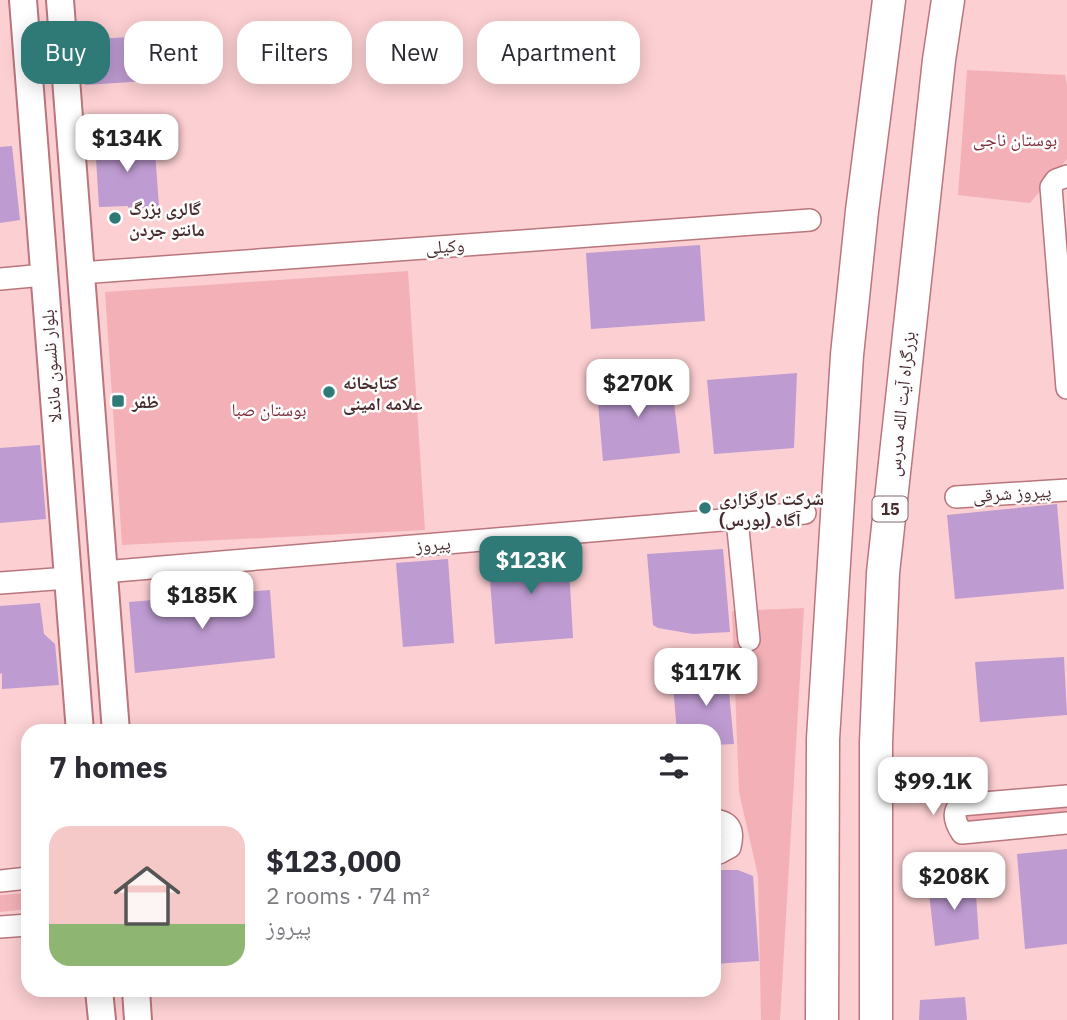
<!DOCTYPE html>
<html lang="en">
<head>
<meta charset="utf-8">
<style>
	body { margin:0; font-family:"IBM Plex Sans","Noto Naskh Arabic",sans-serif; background:#f2f2f3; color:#2b2b33; height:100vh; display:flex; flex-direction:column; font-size:26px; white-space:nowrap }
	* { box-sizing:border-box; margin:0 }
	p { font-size:23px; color:#7c7c81 }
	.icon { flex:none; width:38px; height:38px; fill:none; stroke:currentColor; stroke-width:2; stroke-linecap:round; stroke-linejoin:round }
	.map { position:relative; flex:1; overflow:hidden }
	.sheet { position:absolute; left:21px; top:724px; width:700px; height:273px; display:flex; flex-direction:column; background:#fff; border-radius:21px; box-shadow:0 4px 18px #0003 }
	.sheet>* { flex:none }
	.guide { position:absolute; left:21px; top:21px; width:700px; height:63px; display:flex; gap:14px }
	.price { position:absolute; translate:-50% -60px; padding:0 16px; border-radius:14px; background:#fff; color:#222; font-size:23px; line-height:46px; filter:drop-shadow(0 2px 4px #0008) }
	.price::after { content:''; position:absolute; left:50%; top:42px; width:21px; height:16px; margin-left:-10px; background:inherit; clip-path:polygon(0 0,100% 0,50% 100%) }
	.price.current { background:#2f7977; color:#fff }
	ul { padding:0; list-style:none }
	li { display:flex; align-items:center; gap:21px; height:175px; padding:0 28px }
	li+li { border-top:2px solid #e1e1e2 }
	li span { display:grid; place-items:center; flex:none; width:196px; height:140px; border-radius:21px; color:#555 }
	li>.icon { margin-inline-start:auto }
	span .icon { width:84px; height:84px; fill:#fffc; stroke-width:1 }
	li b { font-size:30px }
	h2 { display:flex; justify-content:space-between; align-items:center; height:84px; padding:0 28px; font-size:30px }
	.pill { padding:0 24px; border-radius:21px; background:#fff; box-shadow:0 4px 18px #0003; font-size:24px; line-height:63px }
	.pill.current { background:#2f7977; color:#fff }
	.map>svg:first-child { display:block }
	.green { fill:#f3b1b7 }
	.building { fill:#be9bd1 }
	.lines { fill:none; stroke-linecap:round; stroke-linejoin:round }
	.minor-casing { stroke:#b9767c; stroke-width:24 }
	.major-casing { stroke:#b9767c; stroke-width:30 }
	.highway-casing { stroke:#b9767c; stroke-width:35 }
	.minor { stroke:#fff; stroke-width:21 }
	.major { stroke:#fff; stroke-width:26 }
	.highway { stroke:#fff; stroke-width:32 }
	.poi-dot { fill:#2f7977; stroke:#fdfdfd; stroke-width:2.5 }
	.labels { text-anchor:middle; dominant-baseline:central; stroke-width:5; stroke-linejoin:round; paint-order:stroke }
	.shield { fill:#fdfdfd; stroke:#7e6a6c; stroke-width:2 }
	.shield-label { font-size:16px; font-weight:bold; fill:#482b2e }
	.park-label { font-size:18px; fill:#7c2d3a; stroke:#fdfdfd }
	.poi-label { font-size:18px; font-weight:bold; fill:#482b2e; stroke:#fdfdfd; text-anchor:start }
	.street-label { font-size:18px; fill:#482b2e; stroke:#fdfdfd }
</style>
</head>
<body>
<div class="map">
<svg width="1067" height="1020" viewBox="0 0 1067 1020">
	<rect width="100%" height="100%" fill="#fccfd2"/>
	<path class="green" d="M 967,70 L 1065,75 L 1067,86 L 1067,159 L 1030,203 L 958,195 Z
		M 408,271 L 425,530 L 122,545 L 105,292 Z
		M 804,608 L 780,1020 L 761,1020 L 758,876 L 739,792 L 732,611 Z
		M 1067,801 L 1067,815 L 963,824 L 961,812 Z
		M 28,893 L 28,909 L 0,912 L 0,895 Z"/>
	<path class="building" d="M 144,36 L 147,81 L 85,85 L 82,40 Z
		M 154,138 L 159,206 L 129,209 L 128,206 L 99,207 L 95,142 Z
		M 12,146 L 20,220 L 0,223 L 0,147 Z
		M 700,245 L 705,321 L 591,329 L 586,253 Z
		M 797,373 L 794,448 L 714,454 L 707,380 Z
		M 659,376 L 661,386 L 672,385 L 680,453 L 603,461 L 597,391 L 610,390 L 610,380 Z
		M 40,445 L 46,519 L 0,523 L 0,448 Z
		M 1057,504 L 1064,589 L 955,599 L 947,515 Z
		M 568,549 L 573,638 L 495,644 L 488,555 Z
		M 723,549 L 730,632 L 693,634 L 658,628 L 653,625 L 647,554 Z
		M 448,559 L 454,643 L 403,647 L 396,563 Z
		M 270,590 L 275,658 L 135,673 L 129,602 Z
		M 40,603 L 44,634 L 55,644 L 59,685 L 2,689 L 2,673 L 0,674 L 0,606 Z
		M 1064,657 L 1067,715 L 980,722 L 975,662 Z
		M 727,672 L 734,744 L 714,745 L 714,732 L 677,732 L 673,686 L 707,683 L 706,674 Z
		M 1067,849 L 1067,944 L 1025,949 L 1017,854 Z
		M 714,870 L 738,870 L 753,876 L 759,961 L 714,964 Z
		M 975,880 L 979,939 L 935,946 L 928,884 Z
		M 965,997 L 967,1020 L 919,1020 L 920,1000 Z"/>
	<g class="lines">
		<g class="minor-casing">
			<path id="minor" d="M 1067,176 L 1056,180 L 1051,187 L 1067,388
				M 80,273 L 810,220
				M 0,279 L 44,275
				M 956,497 L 1067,490
				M 737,519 L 749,640
				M 103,572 L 805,513
				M 0,583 L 68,578
				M 1067,796 L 960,805 C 951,814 956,824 962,833 L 1067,823
				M 714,820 C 731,822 734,831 730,847 L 719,853 L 714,853
				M 0,881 L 28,878
				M 0,927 L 28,925"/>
		</g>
		<g class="major-casing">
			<path id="major" d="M 23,0 L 80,732
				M 60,0 L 116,732
				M 99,990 L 102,1020
				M 136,990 L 138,1020"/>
		</g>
		<g class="highway-casing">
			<path id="highway" d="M 822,1020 L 823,739 L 847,355 L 862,211 L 889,0
				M 876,1020 L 876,743 L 883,573 L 939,60 L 948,0"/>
		</g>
		<use href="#minor" class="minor"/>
		<use href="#major" class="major"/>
		<use href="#highway" class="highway"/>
	</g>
	<g class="poi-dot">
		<circle cx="115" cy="218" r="7"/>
		<circle cx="329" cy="392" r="7"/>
		<rect x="111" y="394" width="14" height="14" rx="3.5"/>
		<circle cx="705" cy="508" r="7"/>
	</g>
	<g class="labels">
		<rect class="shield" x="872.5" y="496.5" width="35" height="25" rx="5"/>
		<g class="shield-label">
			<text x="890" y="509">15</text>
		</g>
		<g class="park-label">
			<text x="1015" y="139">بوستان ناجی</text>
			<text x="269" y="409">بوستان صبا</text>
		</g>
		<g class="poi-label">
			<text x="129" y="208">گالری بزرگ<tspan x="129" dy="21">مانتو جردن</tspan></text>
			<text x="343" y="382">کتابخانه<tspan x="343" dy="21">علامه امینی</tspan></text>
			<text x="132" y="401">ظفر</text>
			<text x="719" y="498">شرکت کارگزاری<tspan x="719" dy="21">آگاه (بورس)</tspan></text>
		</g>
		<g class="street-label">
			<text transform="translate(445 246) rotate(-4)">وكيلی</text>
			<text transform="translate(51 366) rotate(-94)">بلوار نلسون ماندلا</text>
			<text transform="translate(901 404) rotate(-84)">بزرگراه آیت الله مدرس</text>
			<text transform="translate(1012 493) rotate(-4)">پیروز شرقی</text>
			<text transform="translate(433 544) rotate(-5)">پیروز</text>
		</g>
	</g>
</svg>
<b class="price" style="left:127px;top:174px">$134K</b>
<b class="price" style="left:638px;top:419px">$270K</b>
<b class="price current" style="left:531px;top:596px">$123K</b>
<b class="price" style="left:202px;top:631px">$185K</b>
<b class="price" style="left:706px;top:708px">$117K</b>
<b class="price" style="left:933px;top:817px">$99.1K</b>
<b class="price" style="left:954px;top:912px">$208K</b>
<div class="guide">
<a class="pill current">Buy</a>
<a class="pill">Rent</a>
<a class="pill">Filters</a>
<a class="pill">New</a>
<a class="pill">Apartment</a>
</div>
<section class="sheet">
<h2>7 homes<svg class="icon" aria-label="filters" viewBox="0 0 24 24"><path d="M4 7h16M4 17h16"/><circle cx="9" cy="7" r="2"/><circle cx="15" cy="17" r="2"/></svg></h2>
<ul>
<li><span style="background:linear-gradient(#f6c9c9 70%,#8fb573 0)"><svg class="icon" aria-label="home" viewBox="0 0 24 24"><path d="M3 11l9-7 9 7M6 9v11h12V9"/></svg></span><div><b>$123,000</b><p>2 rooms · 74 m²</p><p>پیروز</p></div></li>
</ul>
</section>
</div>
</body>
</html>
